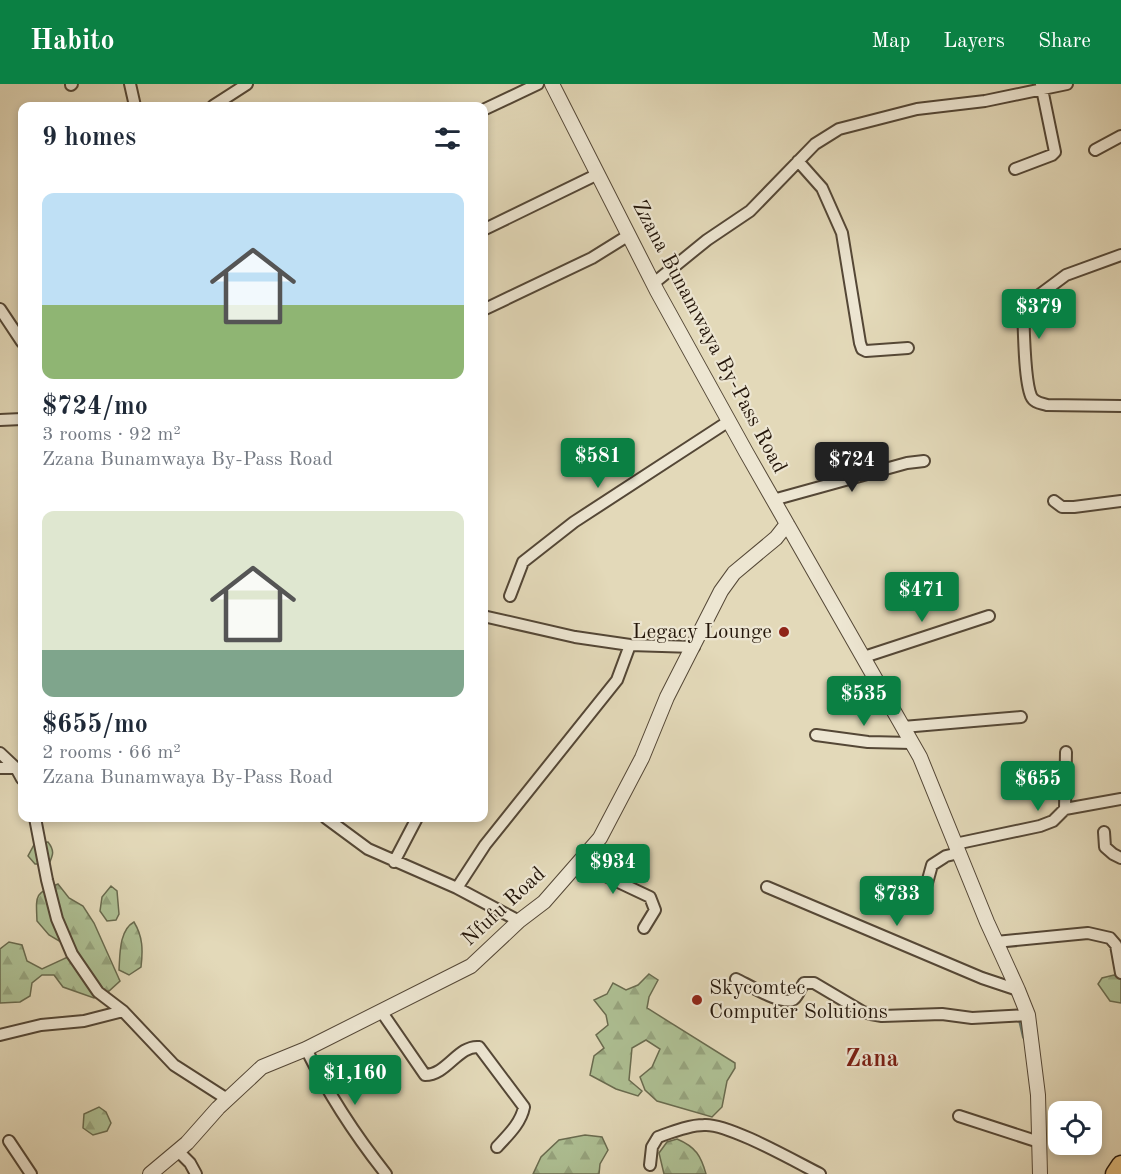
<!DOCTYPE html>
<html lang="en">
<head>
<meta charset="utf-8">
<style>
	body { margin:0; font-family:"Old Standard TT",serif; background:#f2f2f3; color:#1f2937; height:100vh; display:flex; flex-direction:column; font-size:22px; white-space:nowrap }
	* { box-sizing:border-box; margin:0 }
	p { font-size:20px; color:#747a83 }
	.icon { flex:none; width:33px; height:33px; fill:none; stroke:currentColor; stroke-width:2; stroke-linecap:round; stroke-linejoin:round }
	.map { position:relative; flex:1; overflow:hidden }
	.panel { position:absolute; left:18px; top:18px; width:470px; height:720px; display:flex; flex-direction:column; background:#fff; border-radius:12px; box-shadow:0 3px 9px #0003 }
	.panel>* { flex:none }
	.fabs { position:absolute; left:1048px; top:1017px; display:grid; gap:12px }
	.fabs a { display:grid; place-items:center; width:54px; height:54px; border-radius:12px; background:#fff; box-shadow:0 3px 9px #0003; font-size:30px }
	.price { position:absolute; translate:-50% -51px; padding:0 14px; border-radius:6px; background:#0b8043; color:#fff; font-size:20px; line-height:39px; filter:drop-shadow(0 2px 3px #0008) }
	.price::after { content:''; position:absolute; left:50%; top:36px; width:18px; height:14px; margin-left:-9px; background:inherit; clip-path:polygon(0 0,100% 0,50% 100%) }
	.price.selected { background:#222; color:#fff }
	ul { padding:0; list-style:none }
	li { display:grid; align-content:center; gap:12px; height:318px; padding:0 24px }
	li span { display:grid; place-items:center; height:186px; border-radius:12px; color:#555 }
	li>.icon { margin-inline-start:auto }
	span .icon { width:108px; height:108px; fill:#fffc; stroke-width:1 }
	li b { font-size:26px }
	h2 { display:flex; justify-content:space-between; align-items:center; height:72px; padding:0 24px; font-size:26px }
	header { display:flex; align-items:center; gap:36px; box-sizing:border-box; height:84px; padding:0 30px; background:#0b8043; color:#fff }
	header strong { font-size:28px }
	nav { display:flex; gap:33px; margin-inline-start:auto; font-size:21px }
	.map>svg:first-child { display:block }
	.forest { fill:url(#forest-firs); stroke:#696b4f; stroke-width:1.5 }
	.lines { fill:none; stroke-linecap:round; stroke-linejoin:round }
	.stream { stroke:#68786e; stroke-width:4 }
	.minor-casing { stroke:#544736; stroke-width:14 }
	.tertiary-casing { stroke:#544736; stroke-width:16 }
	.primary-casing { stroke:#24160a; stroke-width:21 }
	.minor { stroke:#ede6d2; stroke-width:10 }
	.tertiary { stroke:#ede6d2; stroke-width:14 }
	.primary { stroke:#e2bc7c; stroke-width:18 }
	.poi-dot { fill:#8f2418; stroke:#ede6d2; stroke-width:2 }
	.labels { text-anchor:middle; dominant-baseline:central; stroke-width:4.5; stroke-linejoin:round; paint-order:stroke }
	.street-label { font-size:21px; fill:#24160a; stroke:#ede6d2 }
	.poi-label { font-size:21px; fill:#24160a; stroke:#ede6d2; text-anchor:end }
	.quarter-label { font-size:24px; font-weight:bold; fill:#7a1f14; stroke:#ede6d2 }
</style>
</head>
<body>
<header>
<strong>Habito</strong>
<nav><a>Map</a><a>Layers</a><a>Share</a></nav>
</header>
<div class="map">
<svg width="1121" height="1090" viewBox="0 0 1121 1090">
	<defs>
		<pattern id="forest-firs" width="22" height="20" patternUnits="userSpaceOnUse" patternTransform="scale(1.5)"><rect width="22" height="20" fill="#aec094"/><path d="M5 1l3.5 6h-7zM16 11l3.5 6h-7z" fill="#96a47e"/></pattern>
	</defs>
	<rect width="100%" height="100%" fill="#e3d9b9"/>
	<filter id="stains"><feTurbulence type="fractalNoise" baseFrequency=".00333" numOctaves="4"/><feColorMatrix values="0 0 0 0 .2 0 0 0 0 .09 0 0 0 0 .02 0 0 0 .5 -.17"/></filter>
	<radialGradient id="worn" r=".72"><stop offset=".6" stop-color="#630" stop-opacity="0"/><stop offset="1" stop-color="#630" stop-opacity=".3"/></radialGradient>
	<path class="forest" d="M 48,758 C 55,767 53,771 49,780 L 35,780 L 28,772 L 35,759 Z
		M 58,800 L 69,814 L 83,822 L 94,839 L 120,897 L 109,907 L 94,914 L 63,903 L 54,891 L 42,891 L 32,899 L 30,912 L 20,918 L 0,919 L 0,865 L 9,858 L 22,861 L 27,877 L 42,885 L 68,873 L 61,858 L 49,851 L 37,837 C 36,812 34,809 58,800 Z
		M 111,802 L 117,807 L 119,830 L 116,836 L 107,837 L 100,827 L 102,813 Z
		M 134,838 C 143,853 143,866 141,883 L 129,891 L 119,886 C 120,871 119,846 134,838 Z
		M 649,890 L 658,896 L 649,913 L 647,924 L 735,979 L 735,984 L 727,997 L 722,1023 L 712,1033 L 657,1017 L 645,1006 L 640,993 L 652,983 L 660,965 L 646,956 L 632,964 L 629,996 L 642,1007 L 638,1012 L 616,1005 L 590,991 L 594,972 L 604,964 L 596,951 L 608,941 L 606,931 L 594,916 L 607,910 L 613,899 L 626,906 L 638,901 Z
		M 1114,891 L 1121,894 L 1121,919 L 1110,917 L 1098,900 L 1102,894 Z
		M 99,1023 L 106,1028 L 111,1039 L 107,1047 L 93,1051 L 83,1044 L 84,1030 Z
		M 585,1051 L 602,1053 L 608,1066 L 600,1080 L 599,1090 L 533,1090 L 541,1073 L 559,1056 Z
		M 677,1055 C 696,1063 701,1072 706,1090 L 664,1090 L 659,1069 L 667,1058 Z"/>
	<g class="lines">
		<path class="stream" d="M 1020,936 L 1024,953"/>
		<g class="minor-casing">
			<path id="minor" d="M 130,0 L 135,22
				M 71,1 L 72,0
				M 213,22 L 247,0
				M 483,26 L 538,0
				M 1095,66 L 1121,52
				M 798,77 L 822,104 L 842,149 L 860,259 L 862,265 L 866,267 L 908,264
				M 1015,85 L 1052,71 L 1055,68 L 1041,0
				M 483,146 L 598,90
				M 1121,171 L 1066,191 L 1023,223 C 1024,244 1024,295 1031,312 C 1034,319 1041,319 1047,321 L 1121,322
				M 654,199 L 707,156 L 750,127 L 815,60 L 839,45 L 917,25 L 985,17 L 1067,0
				M 0,225 L 22,258
				M 483,226 L 592,174 L 629,151
				M 0,336 L 22,335
				M 773,416 L 907,379 L 924,377
				M 1054,417 L 1062,423 L 1074,423 L 1121,417
				M 510,512 L 523,478 L 574,438 L 729,337
				M 483,532 L 575,553 L 630,561 L 694,563
				M 864,573 L 989,532
				M 903,643 L 1021,633
				M 816,651 L 868,658 L 912,659
				M 0,669 L 16,684 L 22,695
				M 0,684 L 16,684
				M 1065,725 L 1066,668
				M 35,734 L 47,796 L 57,835 L 72,870 L 98,908 L 123,927 L 174,981 L 227,1015
				M 326,734 L 368,765 L 457,804 L 519,837
				M 1104,748 L 1105,763 L 1113,770 L 1121,774
				M 955,760 L 1040,742 L 1053,737 L 1065,725 L 1121,715
				M 394,778 L 417,734
				M 578,779 L 650,813 L 655,826 L 644,844
				M 767,803 L 982,894 L 1018,906
				M 457,804 L 485,761 L 617,596 L 630,561
				M 924,810 L 932,781 L 946,772 L 959,769
				M 996,858 L 1088,849 L 1110,854 L 1116,861 L 1121,889
				M 736,895 C 747,900 784,923 794,915 C 798,912 801,903 804,899 L 814,899 L 863,928 L 871,930 L 882,932 L 942,930 L 972,934 L 1028,931
				M 381,927 L 425,991 C 447,991 458,961 479,963 L 524,1023 C 521,1039 508,1051 497,1063
				M 0,951 L 41,941 L 84,937 L 123,927
				M 306,965 C 328,1009 355,1051 386,1090
				M 959,1032 L 1039,1058
				M 9,1057 L 31,1090
				M 178,1067 L 190,1079 L 196,1090
				M 650,1081 L 652,1063 L 658,1053 C 672,1048 689,1041 704,1041 C 728,1039 796,1078 820,1090"/>
		</g>
		<g class="tertiary-casing">
			<path id="tertiary" d="M 552,0 L 657,207 L 746,368 L 920,673 L 987,838 L 1018,906 L 1028,931 L 1038,1011 L 1040,1090
				M 150,1090 L 187,1059 L 218,1024 L 262,983 L 306,965 L 471,882 L 519,837 L 544,818 L 600,754 L 642,674 L 667,613 L 721,507 L 734,489 L 776,454 L 787,440"/>
		</g>
		<g class="primary-casing">
			<path id="primary" d="M 1115,1090 L 1121,1081"/>
		</g>
		<use href="#minor" class="minor"/>
		<use href="#tertiary" class="tertiary"/>
		<use href="#primary" class="primary"/>
	</g>
	<g class="poi-dot">
		<circle cx="784" cy="548" r="6"/>
		<circle cx="697" cy="916" r="6"/>
	</g>
	<g class="labels">
		<g class="street-label">
			<text transform="translate(709 253) rotate(62)">Zzana Bunamwaya By-Pass Road</text>
			<text transform="translate(504 823) rotate(-43)">Nfufu Road</text>
		</g>
		<g class="poi-label">
			<text x="772" y="548">Legacy Lounge</text>
			<text x="709" y="904" text-anchor="start">Skycomtec<tspan x="709" dy="24">Computer Solutions</tspan></text>
		</g>
		<g class="quarter-label">
			<text x="872" y="976">Zana</text>
		</g>
	</g>
	<rect width="100%" height="100%" filter="url(#stains)"/>
	<rect width="100%" height="100%" fill="url(#worn)"/>
</svg>
<div class="fabs">
<a><svg class="icon" aria-label="locate" viewBox="0 0 24 24"><circle cx="12" cy="12" r="6"/><path d="M12 2v4M12 18v4M2 12h4M18 12h4"/></svg></a>
</div>
<b class="price" style="left:1039px;top:256px">$379</b>
<b class="price" style="left:598px;top:405px">$581</b>
<b class="price selected" style="left:852px;top:409px">$724</b>
<b class="price" style="left:922px;top:539px">$471</b>
<b class="price" style="left:864px;top:643px">$535</b>
<b class="price" style="left:1038px;top:728px">$655</b>
<b class="price" style="left:613px;top:811px">$934</b>
<b class="price" style="left:897px;top:843px">$733</b>
<b class="price" style="left:355px;top:1022px">$1,160</b>
<section class="panel">
<h2>9 homes<svg class="icon" aria-label="filters" viewBox="0 0 24 24"><path d="M4 7h16M4 17h16"/><circle cx="9" cy="7" r="2"/><circle cx="15" cy="17" r="2"/></svg></h2>
<ul>
<li><span style="background:linear-gradient(#bfe0f5 60%,#8fb573 0)"><svg class="icon" aria-label="home" viewBox="0 0 24 24"><path d="M3 11l9-7 9 7M6 9v11h12V9"/></svg></span><div><b>$724/mo</b><p>3 rooms · 92 m²</p><p>Zzana Bunamwaya By-Pass Road</p></div></li>
<li><span style="background:linear-gradient(#dfe7d0 75%,#7fa58c 0)"><svg class="icon" aria-label="home" viewBox="0 0 24 24"><path d="M3 11l9-7 9 7M6 9v11h12V9"/></svg></span><div><b>$655/mo</b><p>2 rooms · 66 m²</p><p>Zzana Bunamwaya By-Pass Road</p></div></li>
</ul>
</section>
</div>
</body>
</html>
